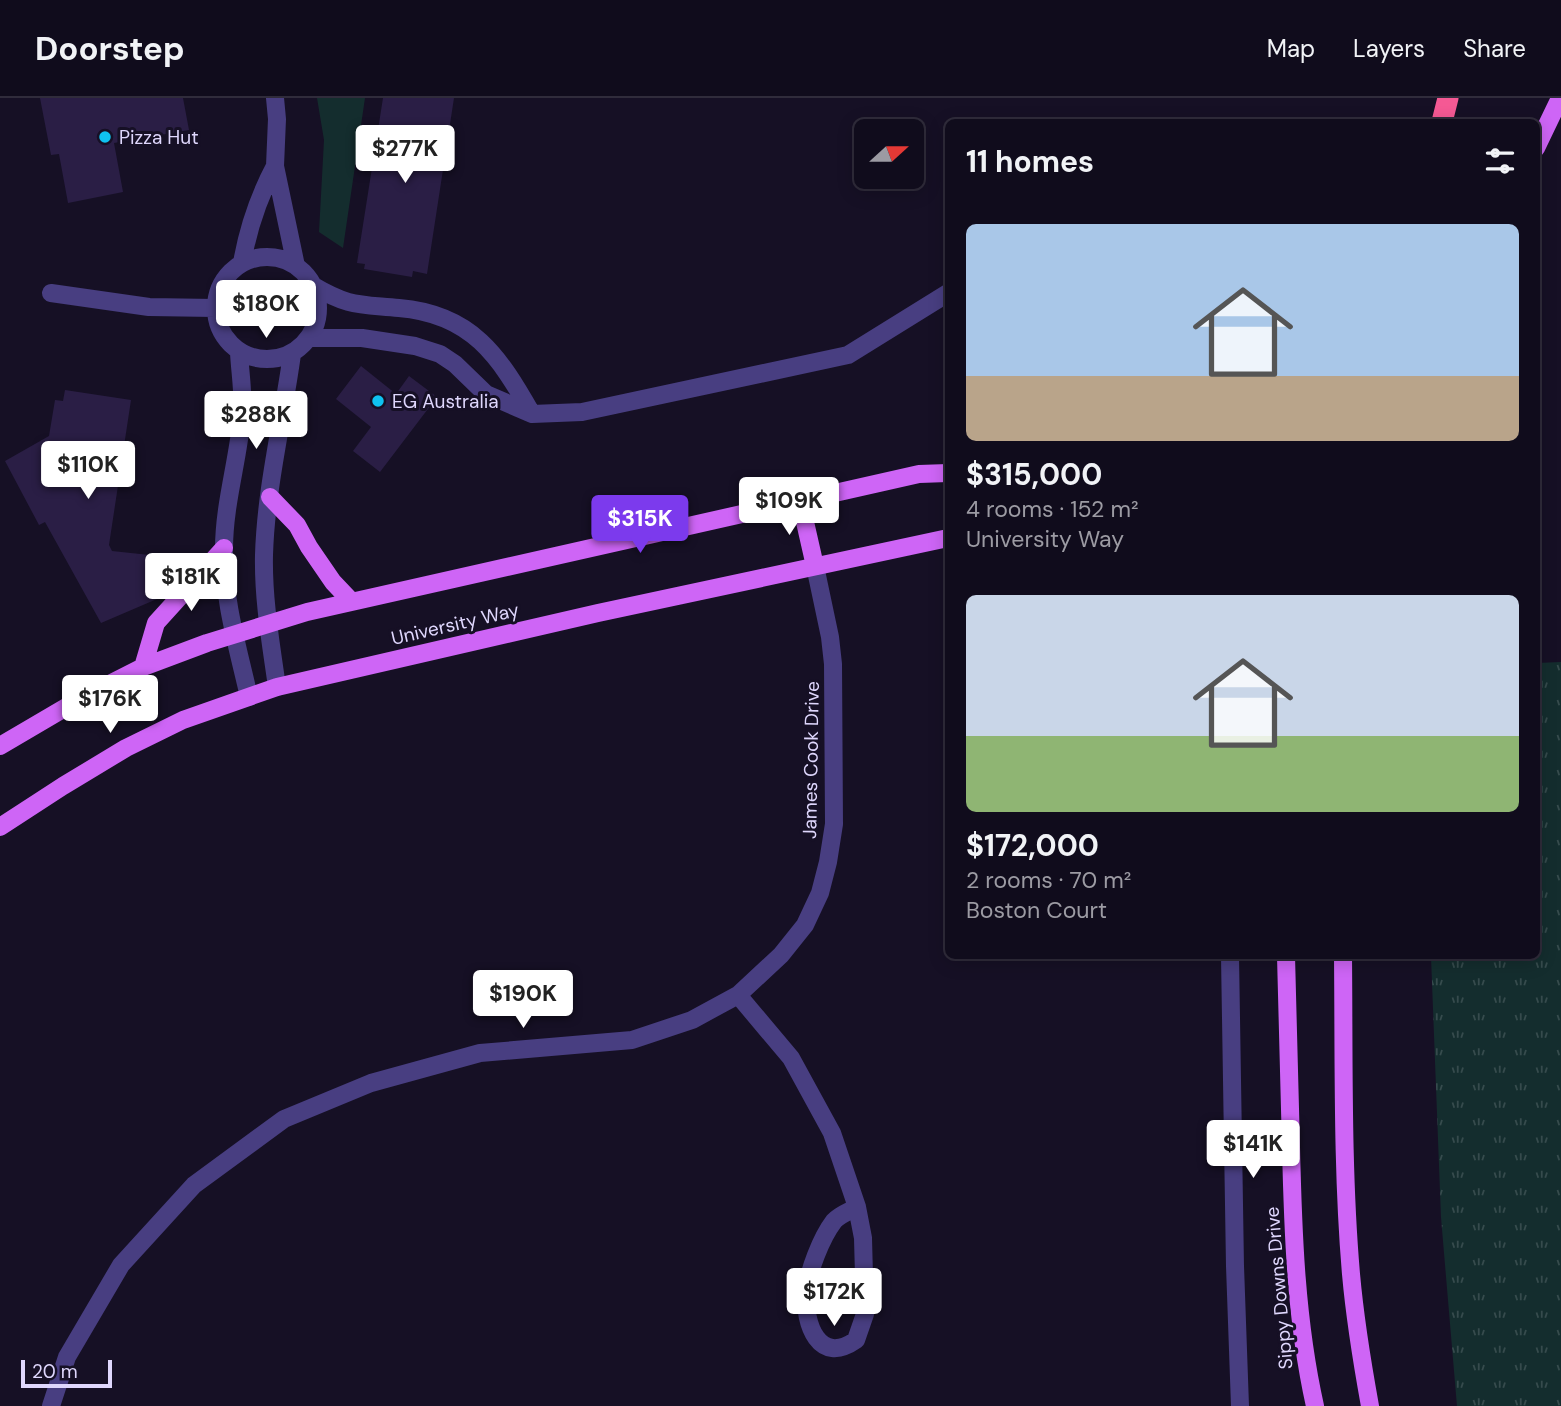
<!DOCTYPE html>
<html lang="en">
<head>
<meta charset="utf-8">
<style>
	body { margin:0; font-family:"DM Sans",sans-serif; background:#191525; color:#f1f3f6; height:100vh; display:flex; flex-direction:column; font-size:26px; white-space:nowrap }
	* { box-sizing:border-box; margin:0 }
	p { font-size:23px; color:#9c9ba3 }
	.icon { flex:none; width:38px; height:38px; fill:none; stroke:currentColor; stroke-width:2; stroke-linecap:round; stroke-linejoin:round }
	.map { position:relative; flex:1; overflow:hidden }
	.side { position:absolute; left:945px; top:21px; width:595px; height:840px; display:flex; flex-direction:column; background:#100c1c; border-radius:10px; box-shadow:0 4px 18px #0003,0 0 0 2px #302c3b }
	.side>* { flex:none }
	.needle { width:46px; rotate:69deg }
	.fabs { position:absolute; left:854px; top:21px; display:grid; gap:14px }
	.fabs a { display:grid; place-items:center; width:70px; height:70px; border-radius:10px; background:#100c1c; box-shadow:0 4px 18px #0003,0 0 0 2px #302c3b; font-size:35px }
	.scale { position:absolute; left:21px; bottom:18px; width:91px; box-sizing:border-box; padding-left:7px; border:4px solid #dfd7fd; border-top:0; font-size:19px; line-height:24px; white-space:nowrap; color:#dfd7fd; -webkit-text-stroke:5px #161025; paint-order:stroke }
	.price { position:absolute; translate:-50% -60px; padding:0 16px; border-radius:7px; background:#fff; color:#222; font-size:23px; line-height:46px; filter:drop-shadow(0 2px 4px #0008) }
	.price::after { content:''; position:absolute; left:50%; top:42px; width:21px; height:16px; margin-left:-10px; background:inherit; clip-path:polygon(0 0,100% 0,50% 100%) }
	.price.active { background:#7c3aed; color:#fff }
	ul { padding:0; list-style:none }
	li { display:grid; align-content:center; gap:14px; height:371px; padding:0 21px }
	li span { display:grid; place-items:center; height:217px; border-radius:10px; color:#555 }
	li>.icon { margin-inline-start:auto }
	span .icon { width:126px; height:126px; fill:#fffc; stroke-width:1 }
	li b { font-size:30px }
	h2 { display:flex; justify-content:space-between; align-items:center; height:84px; padding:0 21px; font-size:30px }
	header { display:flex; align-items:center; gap:42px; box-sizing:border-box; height:98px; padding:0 35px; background:#100c1c; border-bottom:2px solid #302c3b }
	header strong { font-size:33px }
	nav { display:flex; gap:38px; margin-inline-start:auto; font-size:24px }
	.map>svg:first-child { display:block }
	.grass { fill:url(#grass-tufts) }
	.green { fill:#142d2e }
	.building { fill:#2a1e45 }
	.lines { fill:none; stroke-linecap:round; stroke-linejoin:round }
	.minor { stroke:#483e81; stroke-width:18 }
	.major { stroke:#ce65f6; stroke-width:18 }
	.highway { stroke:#f55994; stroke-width:21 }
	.poi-dot { fill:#0fc2f0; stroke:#161025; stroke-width:2.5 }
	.labels { text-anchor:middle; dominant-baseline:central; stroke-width:6; stroke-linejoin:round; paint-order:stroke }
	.poi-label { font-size:19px; fill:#dfd7fd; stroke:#161025; text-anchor:start }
	.street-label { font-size:19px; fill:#dfd7fd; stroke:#161025 }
</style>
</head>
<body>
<header>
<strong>Doorstep</strong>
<nav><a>Map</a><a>Layers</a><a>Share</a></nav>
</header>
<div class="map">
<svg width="1561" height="1308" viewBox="0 0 1561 1308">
	<defs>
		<pattern id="grass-tufts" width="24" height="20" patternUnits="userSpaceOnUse" patternTransform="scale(1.75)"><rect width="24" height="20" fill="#142d2e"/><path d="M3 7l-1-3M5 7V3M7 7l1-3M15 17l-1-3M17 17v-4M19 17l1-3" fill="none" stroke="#364b4d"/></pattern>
	</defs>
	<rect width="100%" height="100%" fill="#161025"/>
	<path class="grass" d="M 1561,564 L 1561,1308 L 1457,1308 L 1441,1119 L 1431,858 L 1536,858 L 1537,565 Z"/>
	<path class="green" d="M 317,0 L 365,0 L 343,150 L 319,134 L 324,42 Z"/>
	<path class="building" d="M 40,0 L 183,0 L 189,32 L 114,45 L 123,94 L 68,105 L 59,56 L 51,57 Z
		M 383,0 L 454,0 L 427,176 L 413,173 L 412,179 L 364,171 L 365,166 L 357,165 Z
		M 361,268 L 396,296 L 409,278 L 437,299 L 380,374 L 353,353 L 371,329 L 336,301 Z
		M 65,292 L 131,302 L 109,447 L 112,453 L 159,458 L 173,480 L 157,501 L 101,525 L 45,424 L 39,427 L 5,363 L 49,338 L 55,302 L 63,303 Z"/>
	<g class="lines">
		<path class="minor" d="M 275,0 L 277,21 L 275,68 L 296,168
			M216 210a51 51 0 1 1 102 0a51 51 0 1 1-102 0Z
			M 242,165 C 248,130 258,100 275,68
			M 312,187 C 349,209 358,206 399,210 C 472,216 499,258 532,316
			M 51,195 L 149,209 L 215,210
			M 309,240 L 362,240 L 415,248 L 440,256 L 455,266 L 486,296 L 532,316 L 582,314 L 848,257 L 948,195
			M 239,254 C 240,275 244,297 242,318 C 238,363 224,406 224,451 C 223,501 238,550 249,599
			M 277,589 C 271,546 263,501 264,457 C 266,389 283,322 292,256
			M 1230,858 L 1235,1168 L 1240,1308
			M 738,897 L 791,960 L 832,1035 L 857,1109 L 863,1140 L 865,1216 L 856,1242 C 819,1268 804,1226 806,1195 C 808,1174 821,1140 834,1123 C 839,1117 850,1113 857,1109
			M 51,1308 L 67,1259 L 121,1167 L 194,1087 L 284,1021 L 371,985 L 480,955 L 632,942 L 692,922 L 738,897 L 781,857 L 805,827 L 820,795 L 828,764 L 834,726 L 833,566 L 830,539 L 815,468"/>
		<path class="major" d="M 1536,50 L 1560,0
			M 270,399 L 297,427 L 309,449 L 333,484 L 351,503
			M 800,402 L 815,468
			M 143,569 L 156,525 L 224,450
			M 0,648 L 80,601 L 143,569 L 207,545 L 307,514 L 919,376 L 948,375
			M 0,729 L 63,688 L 126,650 L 183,622 L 277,589 L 598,515 L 948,440
			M 1286,858 C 1288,921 1289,985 1291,1049 C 1293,1136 1296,1223 1315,1308
			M 1343,858 C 1344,963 1342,1071 1351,1176 C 1355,1221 1362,1264 1370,1308"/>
		<path class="highway" d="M 1442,24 L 1448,0"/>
	</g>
	<g class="poi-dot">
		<circle cx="105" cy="39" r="7"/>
		<circle cx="378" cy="303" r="7"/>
	</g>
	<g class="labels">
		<g class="poi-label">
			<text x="119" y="39">Pizza Hut</text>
			<text x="392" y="303">EG Australia</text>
		</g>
		<g class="street-label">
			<text transform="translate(455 526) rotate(-13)">University Way</text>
			<text transform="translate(811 662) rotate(-89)">James Cook Drive</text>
			<text transform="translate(1279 1190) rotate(-95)">Sippy Downs Drive</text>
		</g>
	</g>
</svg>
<div class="fabs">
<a><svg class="needle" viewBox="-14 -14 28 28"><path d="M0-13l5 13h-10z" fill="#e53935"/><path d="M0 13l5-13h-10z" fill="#9c9ba3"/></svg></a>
</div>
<div class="scale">20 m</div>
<b class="price" style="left:405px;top:87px">$277K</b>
<b class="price" style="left:266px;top:242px">$180K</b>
<b class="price" style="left:256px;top:353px">$288K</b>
<b class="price" style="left:88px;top:403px">$110K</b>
<b class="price" style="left:789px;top:439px">$109K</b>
<b class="price active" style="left:640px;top:457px">$315K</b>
<b class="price" style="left:191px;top:515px">$181K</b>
<b class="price" style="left:110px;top:637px">$176K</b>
<b class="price" style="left:523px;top:932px">$190K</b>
<b class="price" style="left:1253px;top:1082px">$141K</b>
<b class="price" style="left:834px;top:1230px">$172K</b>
<section class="side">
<h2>11 homes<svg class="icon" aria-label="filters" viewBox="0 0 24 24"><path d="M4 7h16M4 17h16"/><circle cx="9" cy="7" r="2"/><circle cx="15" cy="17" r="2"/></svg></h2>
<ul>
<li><span style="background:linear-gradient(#a9c7e8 70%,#b9a48a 0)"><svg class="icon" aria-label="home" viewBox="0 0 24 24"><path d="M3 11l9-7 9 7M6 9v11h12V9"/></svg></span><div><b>$315,000</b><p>4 rooms · 152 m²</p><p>University Way</p></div></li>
<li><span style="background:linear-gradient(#c9d6e8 65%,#8fb573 0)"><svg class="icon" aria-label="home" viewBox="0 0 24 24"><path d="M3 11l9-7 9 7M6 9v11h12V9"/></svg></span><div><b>$172,000</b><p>2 rooms · 70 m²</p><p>Boston Court</p></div></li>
</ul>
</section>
</div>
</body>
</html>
